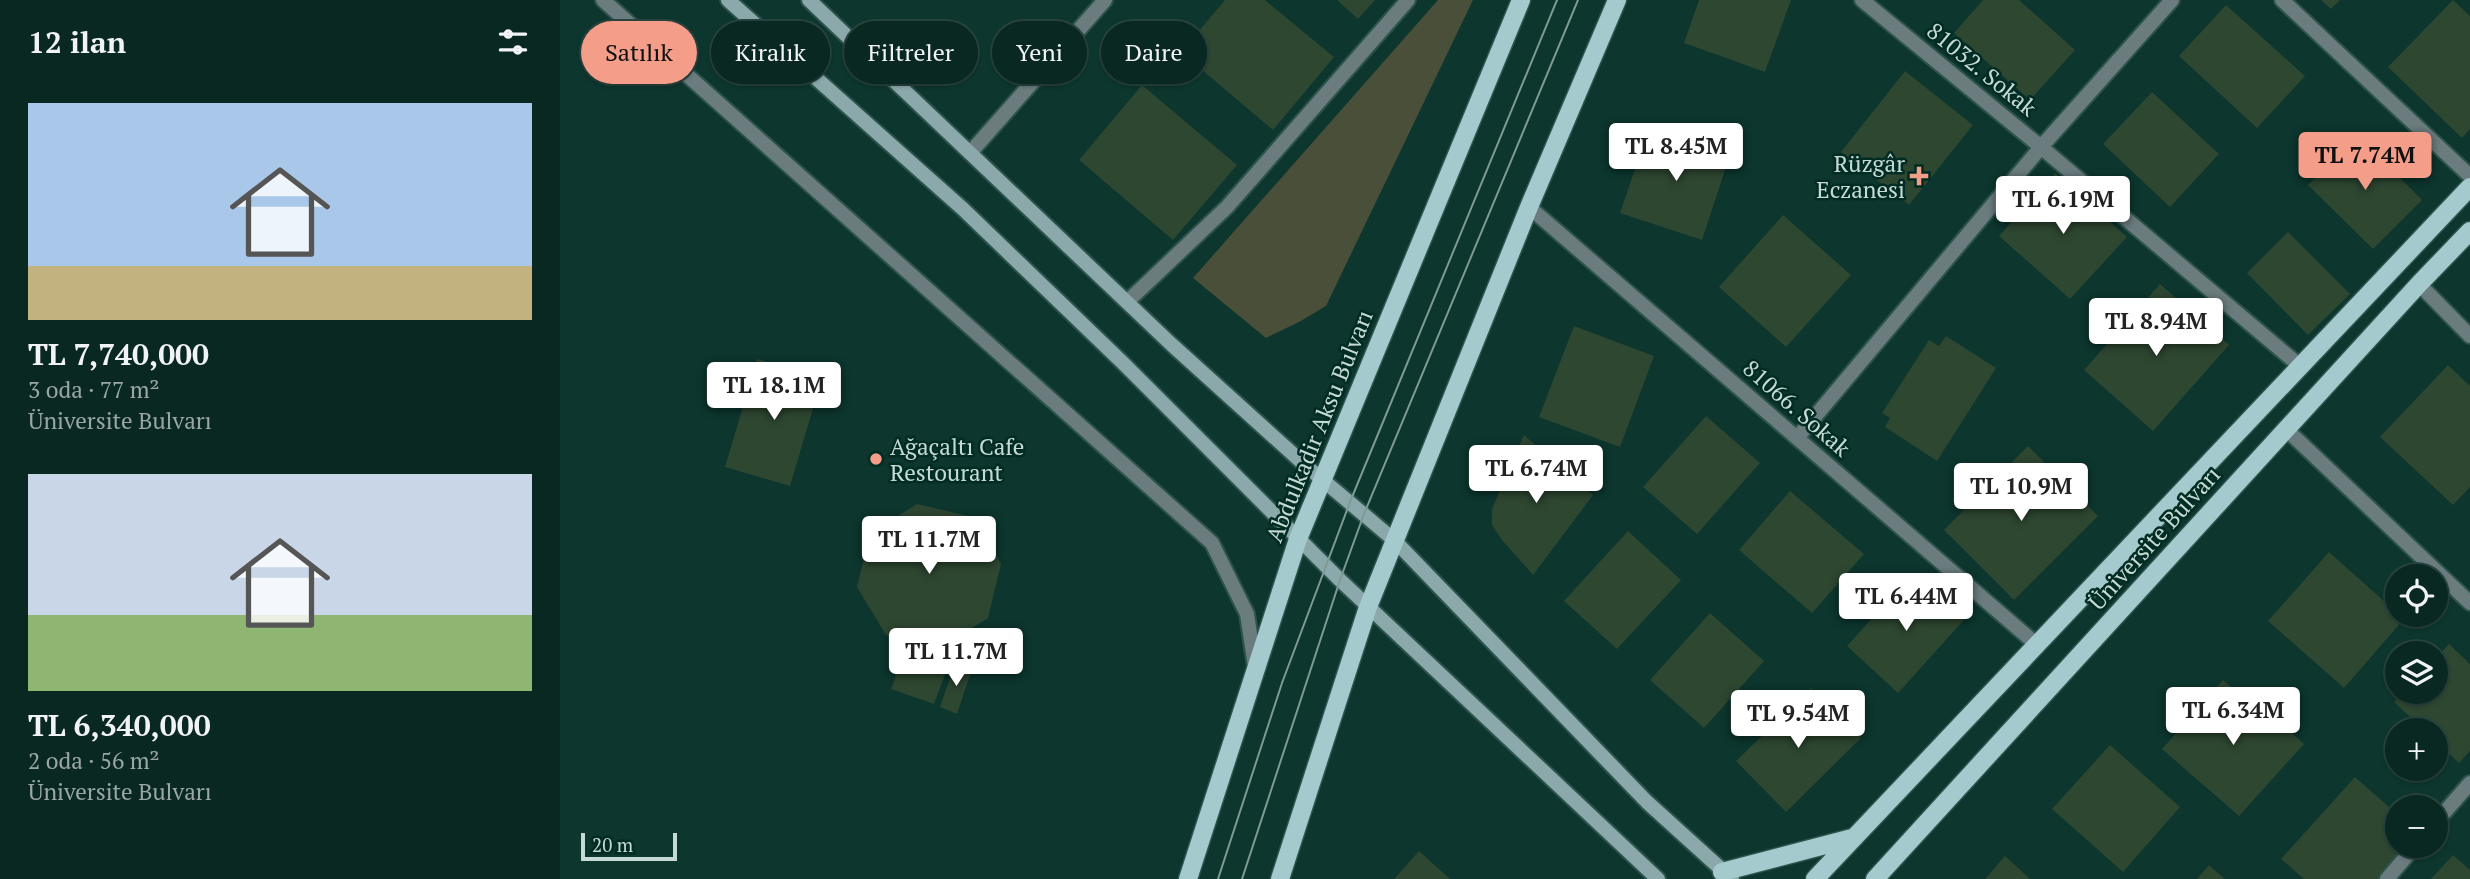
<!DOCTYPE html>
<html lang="tr">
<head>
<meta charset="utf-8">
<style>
	body { margin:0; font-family:"PT Serif",serif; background:#12302a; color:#f1f3f6; height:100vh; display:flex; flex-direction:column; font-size:26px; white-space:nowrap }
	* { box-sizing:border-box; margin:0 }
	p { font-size:23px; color:#99a6a5 }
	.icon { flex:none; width:38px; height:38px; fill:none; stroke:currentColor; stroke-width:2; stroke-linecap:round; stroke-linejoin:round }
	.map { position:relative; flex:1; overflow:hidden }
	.sheet { display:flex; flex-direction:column; background:#092822; width:560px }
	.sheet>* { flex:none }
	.guide { position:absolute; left:21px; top:21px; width:665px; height:63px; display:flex; gap:14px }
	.fabs { position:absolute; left:1825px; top:564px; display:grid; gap:14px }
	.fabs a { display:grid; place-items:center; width:63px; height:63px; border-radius:50%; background:#092822; box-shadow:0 2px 5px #0004,0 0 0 2px #294440; font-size:35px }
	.scale { position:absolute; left:21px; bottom:18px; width:96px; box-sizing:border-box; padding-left:7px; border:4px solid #c5dad4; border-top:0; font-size:19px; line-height:24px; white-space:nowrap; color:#c5dad4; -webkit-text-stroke:5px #012c24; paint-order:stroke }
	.price { position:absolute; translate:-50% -60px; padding:0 16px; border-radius:7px; background:#fff; color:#222; font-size:23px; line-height:46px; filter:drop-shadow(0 2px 4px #0008) }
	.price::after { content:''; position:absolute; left:50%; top:42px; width:21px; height:16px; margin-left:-10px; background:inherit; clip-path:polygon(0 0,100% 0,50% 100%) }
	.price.selected { background:#f49e89; color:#111 }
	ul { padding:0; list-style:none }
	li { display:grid; align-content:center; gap:14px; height:371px; padding:0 28px }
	li span { display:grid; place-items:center; height:217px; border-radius:0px; color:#555 }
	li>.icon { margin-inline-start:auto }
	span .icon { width:126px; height:126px; fill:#fffc; stroke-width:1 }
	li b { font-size:30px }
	h2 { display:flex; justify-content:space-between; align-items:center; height:84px; padding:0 28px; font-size:30px }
	.chip { padding:0 24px; border-radius:32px; background:#092822; box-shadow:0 2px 5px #0004,0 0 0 2px #294440; font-size:24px; line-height:63px }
	.chip.selected { background:#f49e89; color:#111 }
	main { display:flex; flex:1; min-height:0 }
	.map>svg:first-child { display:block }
	.green { fill:#494f38 }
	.building { fill:#2e4731 }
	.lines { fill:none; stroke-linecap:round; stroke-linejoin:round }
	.street-casing { stroke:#2d544c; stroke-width:18 }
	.secondary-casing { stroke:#2d544c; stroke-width:18 }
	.primary-casing { stroke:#2d544c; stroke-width:21 }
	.street { stroke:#6a7c7e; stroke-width:14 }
	.secondary { stroke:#8ba8ab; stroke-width:14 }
	.primary { stroke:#a4cace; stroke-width:18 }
	.tram { stroke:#7d9a93; stroke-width:2 }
	.poi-dot { fill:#f49e89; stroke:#012c24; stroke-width:2.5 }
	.labels { text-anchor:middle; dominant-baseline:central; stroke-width:5; stroke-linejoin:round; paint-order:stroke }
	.street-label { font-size:23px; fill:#c5dad4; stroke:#012c24 }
	.poi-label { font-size:23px; fill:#c5dad4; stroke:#012c24; text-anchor:end }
</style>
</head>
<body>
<main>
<section class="sheet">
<h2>12 ilan<svg class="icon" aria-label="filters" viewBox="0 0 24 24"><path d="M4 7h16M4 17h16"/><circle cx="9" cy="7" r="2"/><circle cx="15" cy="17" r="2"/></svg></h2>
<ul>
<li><span style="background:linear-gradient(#a9c7e8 75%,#c2b280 0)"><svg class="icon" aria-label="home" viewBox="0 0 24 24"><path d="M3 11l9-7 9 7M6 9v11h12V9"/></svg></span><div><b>TL 7,740,000</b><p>3 oda · 77 m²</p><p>Üniversite Bulvarı</p></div></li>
<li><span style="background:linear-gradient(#c9d6e8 65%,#8fb573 0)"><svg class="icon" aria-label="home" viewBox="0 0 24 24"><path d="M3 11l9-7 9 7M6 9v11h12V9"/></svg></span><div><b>TL 6,340,000</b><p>2 oda · 56 m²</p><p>Üniversite Bulvarı</p></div></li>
</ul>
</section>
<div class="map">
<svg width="1910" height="879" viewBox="0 0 1910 879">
	<rect width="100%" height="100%" fill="#0c362e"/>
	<path class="green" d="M 878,0 L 913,0 L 766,306 L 739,322 L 706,338 L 633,278 Z"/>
	<path class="building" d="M 665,0 L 705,0 L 774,57 L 713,130 L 621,52 Z
		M 777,0 L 815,0 L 798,19 Z
		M 1139,0 L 1231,0 L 1205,72 L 1124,43 Z
		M 1423,0 L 1459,0 L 1515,50 L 1470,100 L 1394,33 Z
		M 1761,0 L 1780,0 L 1771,9 Z
		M 1893,0 L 1910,16 L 1910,129 L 1902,138 L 1828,67 Z
		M 1666,5 L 1745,76 L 1697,128 L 1619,56 Z
		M 1345,71 L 1413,125 L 1349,205 L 1281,152 Z
		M 582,85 L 677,165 L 613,240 L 519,160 Z
		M 1592,92 L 1659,154 L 1610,207 L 1543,144 Z
		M 1090,125 L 1171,152 L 1142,240 L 1060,213 Z
		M 1798,136 L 1862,200 L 1813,249 L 1748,185 Z
		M 1495,173 L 1567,237 L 1510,299 L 1439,236 Z
		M 1223,215 L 1291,275 L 1226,347 L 1159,287 Z
		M 1728,232 L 1790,294 L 1748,335 L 1687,273 Z
		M 1600,284 L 1669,345 L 1593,431 L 1524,370 Z
		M 1014,326 L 1094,356 L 1060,447 L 979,417 Z
		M 1386,336 L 1436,368 L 1377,461 L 1325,427 L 1330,418 L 1322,413 L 1369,340 L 1379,346 Z
		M 197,359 L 262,378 L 230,486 L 165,467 Z
		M 1888,365 L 1910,386 L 1910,487 L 1893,505 L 1820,437 Z
		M 1146,416 L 1200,463 L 1137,534 L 1083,487 Z
		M 964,435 L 1033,495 L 973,575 L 942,540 L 932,525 L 932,509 Z
		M 1468,446 L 1538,516 L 1454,600 L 1384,530 Z
		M 1230,491 L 1304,554 L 1252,613 L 1179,550 Z
		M 357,504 L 412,517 L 441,564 L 428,618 L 381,647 L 326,635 L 297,587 L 310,533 Z
		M 1068,531 L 1121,580 L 1057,649 L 1004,601 Z
		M 1769,552 L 1844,619 L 1784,688 L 1708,621 Z
		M 1353,573 L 1404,620 L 1338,693 L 1287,646 Z
		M 1150,613 L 1204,661 L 1144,728 L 1090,680 Z
		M 1889,644 L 1910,664 L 1910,751 L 1899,763 L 1876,741 L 1876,730 L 1864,730 L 1834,702 L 1844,691 L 1876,691 L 1876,658 Z
		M 345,652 L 373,662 L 374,656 L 390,661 L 374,704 L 331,689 Z
		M 395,663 L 412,669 L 397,714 L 380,707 Z
		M 1663,680 L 1686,700 L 1690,696 L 1744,744 L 1679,816 L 1602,749 Z
		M 1251,688 L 1301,738 L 1226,812 L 1176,761 Z
		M 1550,745 L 1620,807 L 1563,872 L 1492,809 Z
		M 1795,777 L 1838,815 L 1838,845 L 1853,845 L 1823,879 L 1744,879 L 1721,859 Z
		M 859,851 L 890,879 L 834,879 Z
		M 1893,855 L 1910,870 L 1910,879 L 1871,879 Z
		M 1445,856 L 1470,879 L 1425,879 Z
		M 1649,865 L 1665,879 L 1637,879 Z"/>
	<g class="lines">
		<g class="street-casing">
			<path id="street" d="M 43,0 L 652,543 L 687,614 L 695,667
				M 1302,0 L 1481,147 L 1740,366
				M 1722,0 L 1910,176
				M 410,153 L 545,0
				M 969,207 L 1476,644
				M 1859,284 L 1910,336
				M 567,302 L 667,207 L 848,0
				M 1726,429 L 1910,603
				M 1237,438 L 1481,147 L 1612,0
				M 1876,822 L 1910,783
				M 1827,879 L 1856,845"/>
		</g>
		<g class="secondary-casing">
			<path id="secondary" d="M 168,0 L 403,209 L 563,363 L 780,580 L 1098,879
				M 249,0 L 611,344 L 745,465 L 834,540 L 1087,802 L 1172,879"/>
		</g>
		<g class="primary-casing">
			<path id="primary" d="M 1162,872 L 1292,838
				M 628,879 L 738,539 L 961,0
				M 720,879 L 808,607 L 969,207 L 1057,0
				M 1255,879 L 1910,187
				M 1315,879 L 1859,284 L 1910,231"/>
		</g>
		<use href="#street" class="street"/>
		<use href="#secondary" class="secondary"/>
		<use href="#primary" class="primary"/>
		<path class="tram" d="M 658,879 L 722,683 L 790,502 L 997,0
			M 682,879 L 780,580 L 804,514 L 1018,0"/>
	</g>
	<g class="poi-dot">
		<path d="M1355.5 165.5h7v7h7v7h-7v7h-7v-7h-7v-7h7z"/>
		<circle cx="316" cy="459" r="7"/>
	</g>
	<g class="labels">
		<g class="street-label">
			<text transform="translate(1422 69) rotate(39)">81032. Sokak</text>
			<text transform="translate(1237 408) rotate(41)">81066. Sokak</text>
			<text transform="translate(759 426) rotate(-68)">Abdulkadir Aksu Bulvarı</text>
			<text transform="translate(1594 538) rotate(-48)">Üniversite Bulvarı</text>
		</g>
		<g class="poi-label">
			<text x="1345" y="163">Rüzgâr<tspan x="1345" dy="26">Eczanesi</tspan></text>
			<text x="330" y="446" text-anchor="start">Ağaçaltı Cafe<tspan x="330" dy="26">Restourant</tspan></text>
		</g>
	</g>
</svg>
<div class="fabs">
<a><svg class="icon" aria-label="locate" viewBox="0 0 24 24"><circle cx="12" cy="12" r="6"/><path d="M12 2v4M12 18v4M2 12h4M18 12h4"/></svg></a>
<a><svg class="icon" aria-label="layers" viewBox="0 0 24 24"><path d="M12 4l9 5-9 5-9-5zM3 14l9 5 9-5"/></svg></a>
<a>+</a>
<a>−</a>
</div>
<div class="scale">20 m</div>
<b class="price" style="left:1116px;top:183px">TL 8.45M</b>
<b class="price selected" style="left:1805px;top:192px">TL 7.74M</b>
<b class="price" style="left:1503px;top:236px">TL 6.19M</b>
<b class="price" style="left:1596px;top:358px">TL 8.94M</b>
<b class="price" style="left:214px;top:422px">TL 18.1M</b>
<b class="price" style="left:976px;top:505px">TL 6.74M</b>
<b class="price" style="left:1461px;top:523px">TL 10.9M</b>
<b class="price" style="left:369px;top:576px">TL 11.7M</b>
<b class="price" style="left:1346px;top:633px">TL 6.44M</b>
<b class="price" style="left:396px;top:688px">TL 11.7M</b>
<b class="price" style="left:1673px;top:747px">TL 6.34M</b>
<b class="price" style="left:1238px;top:750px">TL 9.54M</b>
<div class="guide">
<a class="chip selected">Satılık</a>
<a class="chip">Kiralık</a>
<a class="chip">Filtreler</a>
<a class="chip">Yeni</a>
<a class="chip">Daire</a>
</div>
</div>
</main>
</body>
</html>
